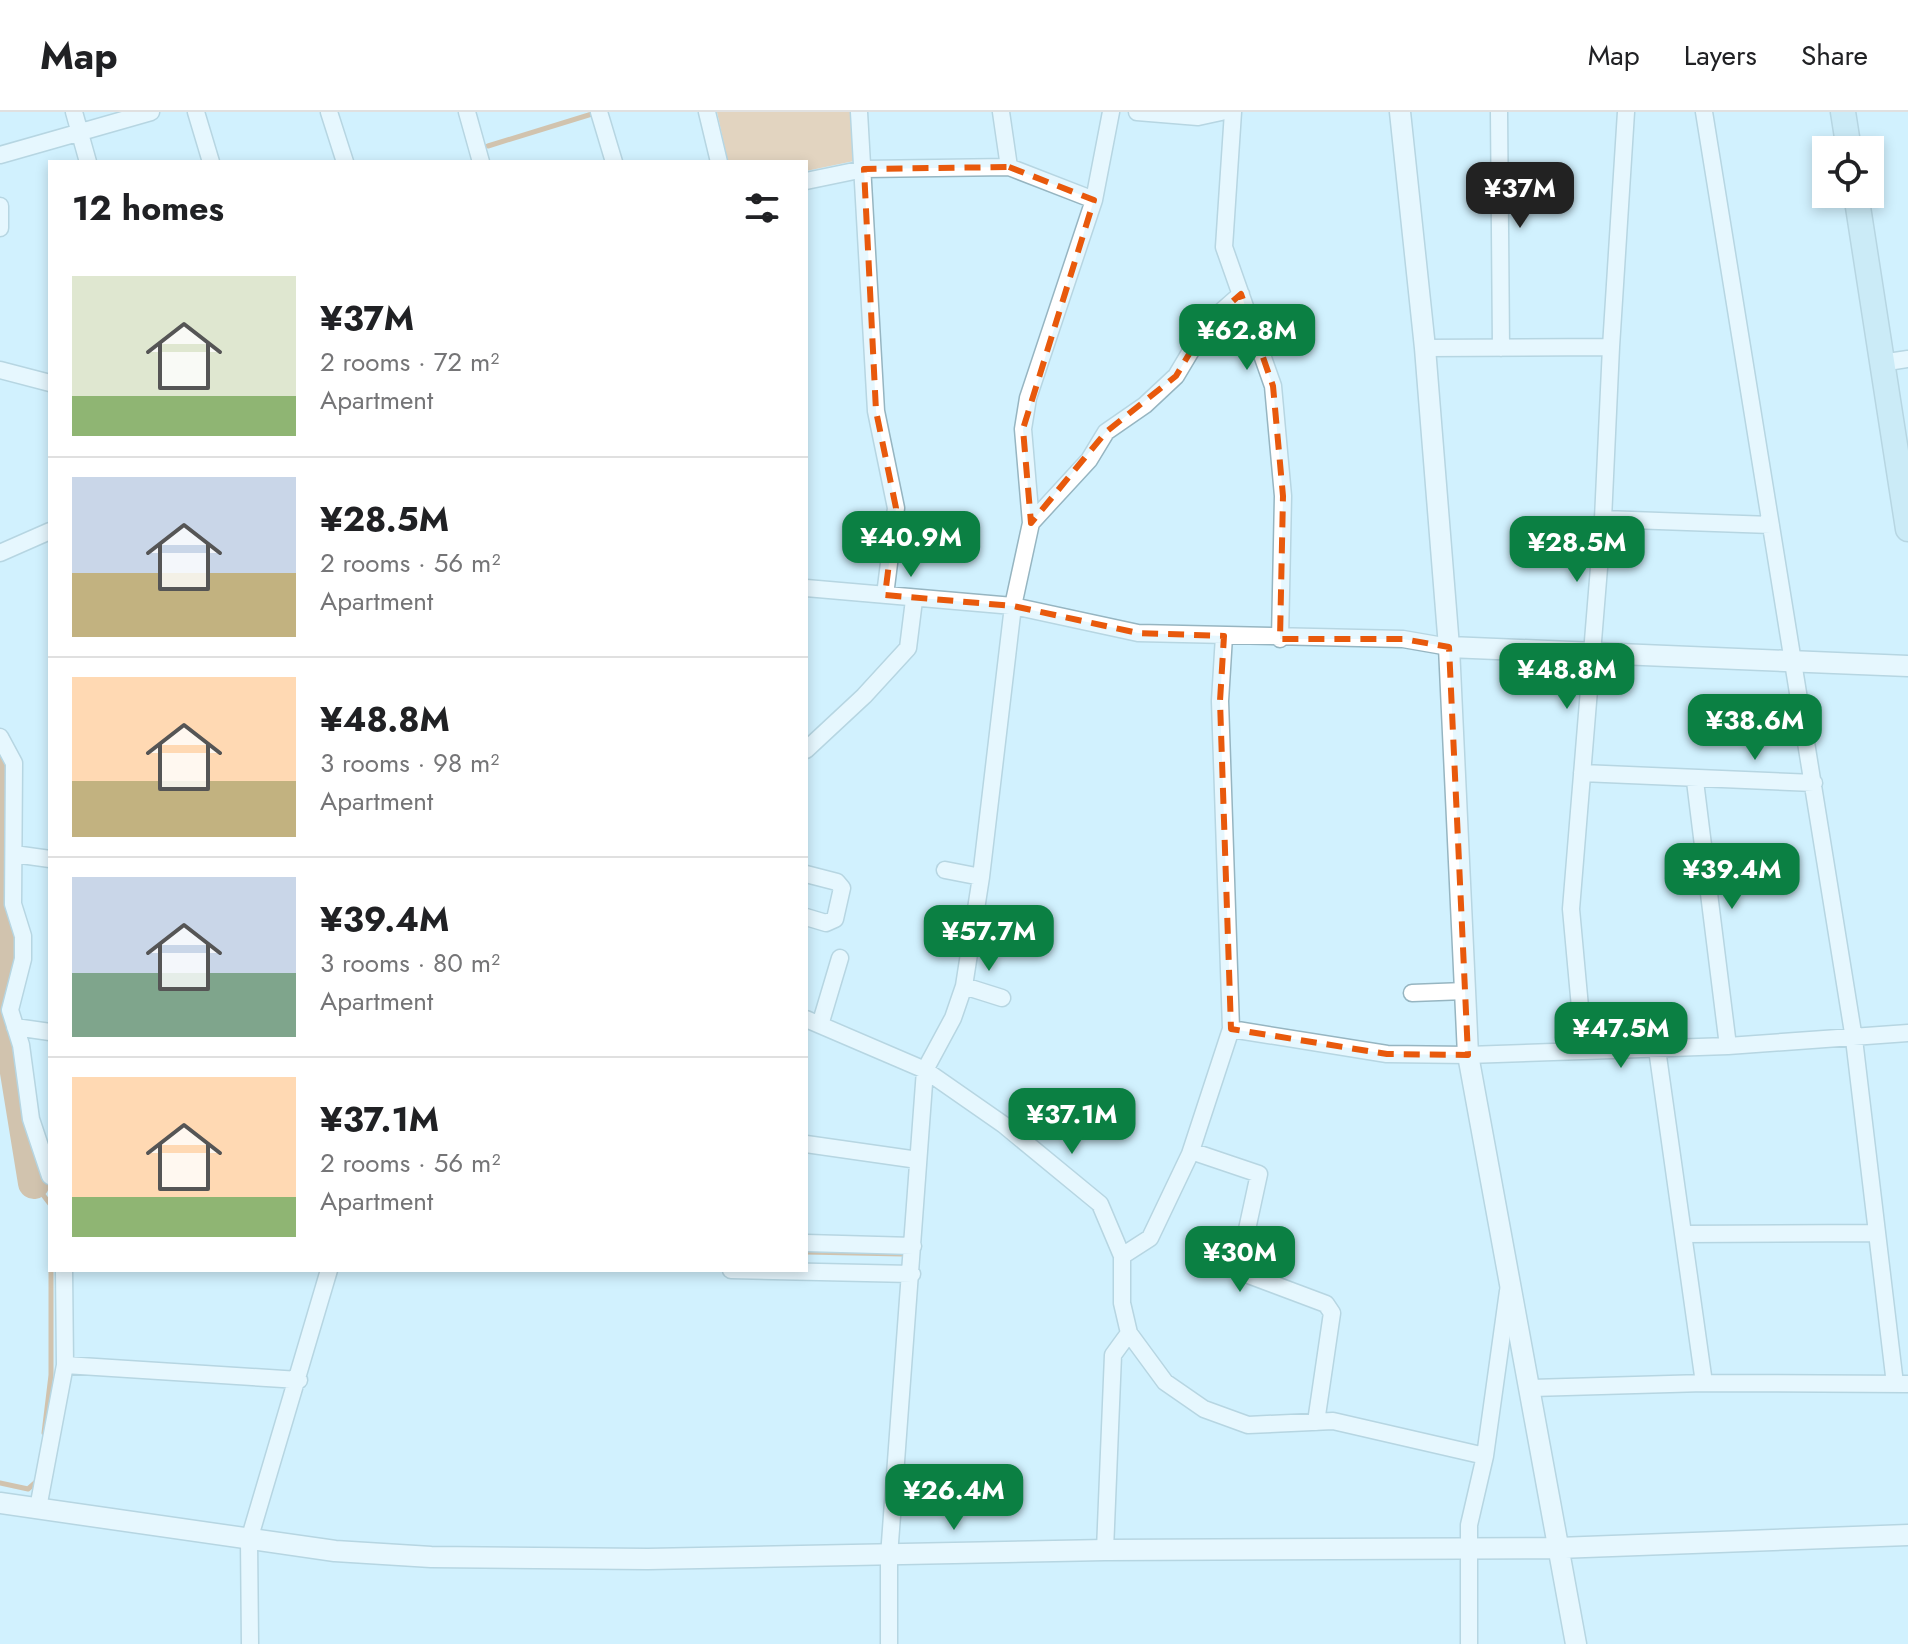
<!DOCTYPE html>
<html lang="en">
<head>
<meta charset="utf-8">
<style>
	body { margin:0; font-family:Jost,sans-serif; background:#f2f2f2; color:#202124; height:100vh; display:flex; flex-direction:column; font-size:30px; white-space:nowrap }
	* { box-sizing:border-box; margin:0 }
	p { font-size:26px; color:#757577 }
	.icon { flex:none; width:44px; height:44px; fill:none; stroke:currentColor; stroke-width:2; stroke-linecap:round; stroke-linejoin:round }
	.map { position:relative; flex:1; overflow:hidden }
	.side { position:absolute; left:48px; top:48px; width:760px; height:1112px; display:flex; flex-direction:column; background:#fff; border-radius:0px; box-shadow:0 4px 12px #0003 }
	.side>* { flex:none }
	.tools { position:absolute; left:1812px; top:24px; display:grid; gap:16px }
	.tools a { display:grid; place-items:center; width:72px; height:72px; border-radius:0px; background:#fff; box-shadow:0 4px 12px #0003; font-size:40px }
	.price { position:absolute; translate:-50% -68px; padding:0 18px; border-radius:16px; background:#0b8043; color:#fff; font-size:26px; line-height:52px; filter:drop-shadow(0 2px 4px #0008) }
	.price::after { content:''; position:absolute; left:50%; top:48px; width:24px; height:18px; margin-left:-12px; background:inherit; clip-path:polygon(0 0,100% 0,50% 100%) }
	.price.current { background:#222; color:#fff }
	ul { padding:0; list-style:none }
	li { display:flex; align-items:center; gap:24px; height:200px; padding:0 24px }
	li+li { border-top:2px solid #e0e0e0 }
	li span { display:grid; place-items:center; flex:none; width:224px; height:160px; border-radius:0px; color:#555 }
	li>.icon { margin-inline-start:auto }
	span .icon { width:96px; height:96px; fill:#fffc; stroke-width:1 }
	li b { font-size:34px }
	h2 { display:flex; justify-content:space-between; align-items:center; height:96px; padding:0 24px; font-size:34px }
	header { display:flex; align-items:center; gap:48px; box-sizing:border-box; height:112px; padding:0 40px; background:#fff; border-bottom:2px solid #e0e0e0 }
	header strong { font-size:38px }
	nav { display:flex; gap:44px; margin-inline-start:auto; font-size:28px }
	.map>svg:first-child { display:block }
	.green { fill:#f5b176 }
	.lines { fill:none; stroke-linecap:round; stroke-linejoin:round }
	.stream { stroke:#d18c4e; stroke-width:5 }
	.river { stroke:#d18c4e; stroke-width:32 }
	.minor-casing { stroke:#96b5c1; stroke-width:19 }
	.tertiary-casing { stroke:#96b5c1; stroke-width:23 }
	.secondary-casing { stroke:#96b5c1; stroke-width:27 }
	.minor { stroke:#fff; stroke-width:16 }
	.tertiary { stroke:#fff; stroke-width:20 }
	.secondary { stroke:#c4e5ef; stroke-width:24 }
	.marked { fill:none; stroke:#e8590c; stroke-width:6; stroke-dasharray:16 10; stroke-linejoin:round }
</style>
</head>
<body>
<header>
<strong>Map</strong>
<nav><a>Map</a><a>Layers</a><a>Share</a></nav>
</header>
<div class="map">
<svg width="1908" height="1532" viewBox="0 0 1908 1532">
	<rect width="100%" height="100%" fill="#d1f1fe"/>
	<path class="green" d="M 717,0 L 850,0 L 854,49 L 806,59 L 806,50 L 728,50 Z"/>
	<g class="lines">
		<path class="stream" d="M 488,34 L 595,1
			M 34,1071 L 50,1092
			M 806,1140 L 902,1142
			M 44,1321 L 51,1263 L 51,1158
			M 0,1371 L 28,1377 L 36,1370"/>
		<path class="river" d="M 0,655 L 3,792 L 15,831 L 1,901 L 13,942 L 34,1071"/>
		<g class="minor-casing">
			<path id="minor" d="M 74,0 L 88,50
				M 196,0 L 211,50
				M 329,0 L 345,50
				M 467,0 L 481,50
				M 599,0 L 614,50
				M 707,0 L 719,50
				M 859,0 L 876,299 L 896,396 L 885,483
				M 1001,0 L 1009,55
				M 1137,0 L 1198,5 L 1221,0
				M 1233,0 L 1224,135 L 1273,274 L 1283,384 L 1280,527
				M 1499,0 L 1501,236
				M 1704,0 L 1854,927 L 1895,1272
				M 0,43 L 151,0
				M 806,69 L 864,57 L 1009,55 L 1094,88
				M 0,94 L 0,116
				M 1425,236 L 1611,235 L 1626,0
				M 1881,251 L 1908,247
				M 0,258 L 50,271
				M 1603,407 L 1771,413
				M 1031,411 L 1089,348 L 1106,320 L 1145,293 L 1176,264 L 1207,212 L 1241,182
				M 0,441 L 50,419
				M 806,476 L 1013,494 L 1138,521 L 1403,527 L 1449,535
				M 0,625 L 14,651 L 13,792 L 23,824 L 23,847 L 10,898 L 21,933 L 31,1007 L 50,1064
				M 806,638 L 864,584 L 908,536 L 914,488
				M 1582,661 L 1814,671
				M 1695,669 L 1728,934
				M 14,742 L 50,747
				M 945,758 L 981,765
				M 806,762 L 837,770 L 842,776 L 835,807 L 826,811 L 806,805
				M 964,874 L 1002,886
				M 1412,881 L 1465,879
				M 806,907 L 925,958 L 953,906 L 964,874 L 981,765 L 1013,494 L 1031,411 L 1023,317 L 1028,286 L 1094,88 L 1111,0
				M 820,913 L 840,846
				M 15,915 L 50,920
				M 1231,917 L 1387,942 L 1468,943 L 1728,934 L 1908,921
				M 1657,937 L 1704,1271
				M 1584,939 L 1571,797 L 1603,407 L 1611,235
				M 806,1032 L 918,1048
				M 1191,1039 L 1259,1062 L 1238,1159 L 1326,1192 L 1332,1201 L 1316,1310
				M 1683,1122 L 1877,1121
				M 806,1131 L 913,1134
				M 1122,1144 L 1150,1126 L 1190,1042 L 1231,917 L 1220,589 L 1224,524
				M 731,1158 L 912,1162
				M 65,1253 L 299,1268
				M 1532,1276 L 1704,1271 L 1908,1272
				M 1485,1344 L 1508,1179
				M 38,1396 L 65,1253 L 64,1158
				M 1105,1438 L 1113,1243 L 1129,1221
				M 250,1532 L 249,1428 L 329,1158
				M 889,1532 L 889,1444 L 925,958 L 1004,1013 L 1100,1092 L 1122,1144 L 1122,1191 L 1129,1221 L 1165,1270 L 1204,1297 L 1248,1313 L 1333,1309 L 1485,1344 L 1469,1413 L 1469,1532"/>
		</g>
		<g class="tertiary-casing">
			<path id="tertiary" d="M 1400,0 L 1425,236 L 1449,535 L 1468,943 L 1576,1532
				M 1449,535 L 1908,554
				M 0,1391 L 335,1439 L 431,1445 L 648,1447 L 1105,1438 L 1558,1436 L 1908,1423"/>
		</g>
		<g class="secondary-casing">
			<path id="secondary" d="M 1843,0 L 1849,38
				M 1856,82 L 1908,417"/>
		</g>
		<use href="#minor" class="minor"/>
		<use href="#tertiary" class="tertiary"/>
		<use href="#secondary" class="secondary"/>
	</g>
	<path d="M0 0H1908V1532H0ZM 1009,55 L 1094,88 L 1023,317 L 1031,411 L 1106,320 L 1176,264 L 1207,212 L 1241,182 L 1273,274 L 1283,384 L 1280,527 L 1403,527 L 1449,535 L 1468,943 L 1387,942 L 1231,917 L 1220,589 L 1224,524 L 1138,521 L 1013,494 L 885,483 L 896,396 L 876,299 L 864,57 Z" fill="#d1f1fe" fill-opacity=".55" fill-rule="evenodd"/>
	<path class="marked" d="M 1009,55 L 1094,88 L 1023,317 L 1031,411 L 1106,320 L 1176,264 L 1207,212 L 1241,182 L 1273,274 L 1283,384 L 1280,527 L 1403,527 L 1449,535 L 1468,943 L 1387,942 L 1231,917 L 1220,589 L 1224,524 L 1138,521 L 1013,494 L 885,483 L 896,396 L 876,299 L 864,57 Z"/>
</svg>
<div class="tools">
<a><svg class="icon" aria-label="locate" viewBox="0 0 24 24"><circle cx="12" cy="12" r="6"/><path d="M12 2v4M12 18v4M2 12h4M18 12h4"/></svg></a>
</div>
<b class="price current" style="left:1520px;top:118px">¥37M</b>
<b class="price" style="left:1247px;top:260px">¥62.8M</b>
<b class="price" style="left:911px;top:467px">¥40.9M</b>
<b class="price" style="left:1577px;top:472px">¥28.5M</b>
<b class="price" style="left:1567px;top:599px">¥48.8M</b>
<b class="price" style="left:1755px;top:650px">¥38.6M</b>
<b class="price" style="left:1732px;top:799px">¥39.4M</b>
<b class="price" style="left:989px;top:861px">¥57.7M</b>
<b class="price" style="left:1621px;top:958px">¥47.5M</b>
<b class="price" style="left:1072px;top:1044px">¥37.1M</b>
<b class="price" style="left:1240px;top:1182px">¥30M</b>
<b class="price" style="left:954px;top:1420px">¥26.4M</b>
<section class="side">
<h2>12 homes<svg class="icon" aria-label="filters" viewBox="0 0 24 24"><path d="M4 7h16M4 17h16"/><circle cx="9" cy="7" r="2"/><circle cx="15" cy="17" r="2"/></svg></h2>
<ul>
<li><span style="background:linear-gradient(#dfe7d0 75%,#8fb573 0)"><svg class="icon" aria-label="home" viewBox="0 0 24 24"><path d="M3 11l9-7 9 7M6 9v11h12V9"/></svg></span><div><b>¥37M</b><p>2 rooms · 72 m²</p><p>Apartment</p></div></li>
<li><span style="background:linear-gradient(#c9d6e8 60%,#c2b280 0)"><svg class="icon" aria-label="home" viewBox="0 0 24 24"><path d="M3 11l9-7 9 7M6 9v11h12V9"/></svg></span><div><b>¥28.5M</b><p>2 rooms · 56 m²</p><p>Apartment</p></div></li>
<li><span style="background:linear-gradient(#ffd9b3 65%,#c2b280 0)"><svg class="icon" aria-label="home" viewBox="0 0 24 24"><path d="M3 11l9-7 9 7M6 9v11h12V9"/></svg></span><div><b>¥48.8M</b><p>3 rooms · 98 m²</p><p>Apartment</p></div></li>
<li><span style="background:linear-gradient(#c9d6e8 60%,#7fa58c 0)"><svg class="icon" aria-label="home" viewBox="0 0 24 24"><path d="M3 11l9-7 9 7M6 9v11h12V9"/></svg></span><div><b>¥39.4M</b><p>3 rooms · 80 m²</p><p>Apartment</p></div></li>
<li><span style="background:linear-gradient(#ffd9b3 75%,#8fb573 0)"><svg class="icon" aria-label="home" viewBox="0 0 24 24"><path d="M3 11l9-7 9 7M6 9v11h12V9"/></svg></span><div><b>¥37.1M</b><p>2 rooms · 56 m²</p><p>Apartment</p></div></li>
</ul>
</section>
</div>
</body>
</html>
